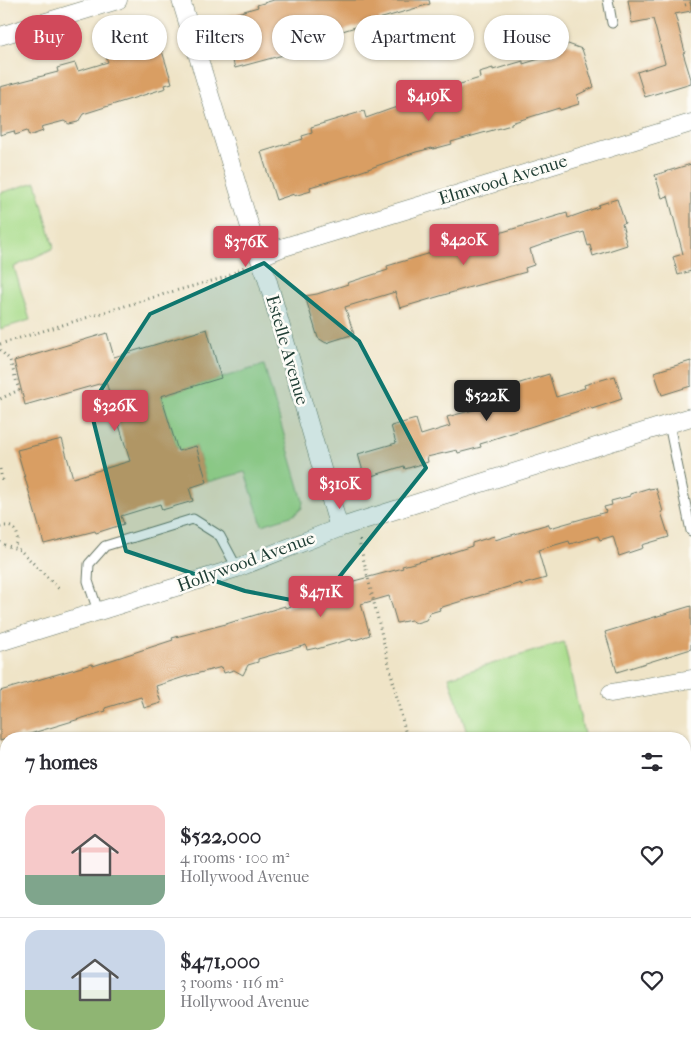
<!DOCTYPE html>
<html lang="en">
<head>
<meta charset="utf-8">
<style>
	body { margin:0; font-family:"IM FELL French Canon",serif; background:#f2f2f3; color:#2b2b33; height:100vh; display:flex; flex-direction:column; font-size:19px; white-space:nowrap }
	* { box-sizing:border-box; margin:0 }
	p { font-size:16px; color:#7c7c81 }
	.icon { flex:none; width:28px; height:28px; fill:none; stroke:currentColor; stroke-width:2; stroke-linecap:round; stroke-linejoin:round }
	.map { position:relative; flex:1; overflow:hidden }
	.details { position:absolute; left:0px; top:732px; width:691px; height:321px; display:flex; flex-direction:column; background:#fff; border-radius:20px 20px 0 0; box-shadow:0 1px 4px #0004 }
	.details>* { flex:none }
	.guide { position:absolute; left:15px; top:15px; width:661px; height:45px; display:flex; gap:10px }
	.price { position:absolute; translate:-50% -42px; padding:0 11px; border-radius:5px; background:#d1495b; color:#fff; font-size:16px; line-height:32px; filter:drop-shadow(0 1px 2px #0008) }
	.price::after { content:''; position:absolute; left:50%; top:30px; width:15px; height:11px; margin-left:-8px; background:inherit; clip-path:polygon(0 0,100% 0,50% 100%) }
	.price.selected { background:#222; color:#fff }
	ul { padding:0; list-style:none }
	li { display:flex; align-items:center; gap:15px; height:125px; padding:0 25px }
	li+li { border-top:1px solid #e1e1e2 }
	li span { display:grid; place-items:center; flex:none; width:140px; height:100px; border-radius:15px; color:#555 }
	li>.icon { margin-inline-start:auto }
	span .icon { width:60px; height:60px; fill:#fffc; stroke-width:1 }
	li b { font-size:21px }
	h2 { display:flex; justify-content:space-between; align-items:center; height:60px; padding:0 25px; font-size:21px }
	.tag { padding:0 18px; border-radius:22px; background:#fff; box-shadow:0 1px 4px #0004; font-size:18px; line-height:45px }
	.tag.selected { background:#d1495b; color:#fff }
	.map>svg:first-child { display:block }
	.green { fill:#a9dc8b; stroke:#648c60 }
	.building { fill:#d99e64 }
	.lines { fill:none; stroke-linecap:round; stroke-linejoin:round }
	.lane-casing { stroke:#687767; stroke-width:11 }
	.street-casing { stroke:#687767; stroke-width:19 }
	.path { stroke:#687767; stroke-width:3; stroke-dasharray:1 4; stroke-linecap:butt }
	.lane { stroke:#fff; stroke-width:9 }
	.street { stroke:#fff; stroke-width:18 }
	.marked { fill:#0f766e; fill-opacity:0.2; stroke:#0f766e; stroke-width:4; stroke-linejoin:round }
	.labels { text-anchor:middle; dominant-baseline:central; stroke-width:5; stroke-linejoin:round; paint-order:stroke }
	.street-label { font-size:18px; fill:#1f3d34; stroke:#fdfcf7 }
</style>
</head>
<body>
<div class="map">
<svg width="691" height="1053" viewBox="0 0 691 1053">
	<rect width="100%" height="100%" fill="#fdfcf7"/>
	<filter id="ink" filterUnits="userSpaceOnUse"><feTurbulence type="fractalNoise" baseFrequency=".02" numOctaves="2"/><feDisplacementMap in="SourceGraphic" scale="10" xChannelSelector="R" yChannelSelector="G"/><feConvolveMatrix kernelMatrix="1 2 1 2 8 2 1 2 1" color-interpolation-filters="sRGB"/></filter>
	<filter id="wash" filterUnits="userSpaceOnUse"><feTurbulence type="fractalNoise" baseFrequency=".0096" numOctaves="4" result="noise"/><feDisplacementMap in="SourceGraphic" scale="20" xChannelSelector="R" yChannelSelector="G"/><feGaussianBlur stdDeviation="1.12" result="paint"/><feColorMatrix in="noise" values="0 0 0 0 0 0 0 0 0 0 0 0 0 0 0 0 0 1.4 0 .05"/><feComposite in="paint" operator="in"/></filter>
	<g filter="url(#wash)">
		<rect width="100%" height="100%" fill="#efe4c7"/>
		<path class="green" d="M 36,182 L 54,248 L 14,267 L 30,320 L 0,329 L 0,193 Z
			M 264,365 L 303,501 L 302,508 L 294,515 L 262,525 L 245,472 L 207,482 L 196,446 L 183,450 L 177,448 L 161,396 Z
			M 564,642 L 585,739 L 469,739 L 449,677 Z
			M 691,821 L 691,909 L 685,911 L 685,823 Z"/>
		<g id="blocks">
			<path class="building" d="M 274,0 L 429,0 L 430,4 L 379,19 L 380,23 L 363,28 L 362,25 L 323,37 L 323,39 L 297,47 L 298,51 L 235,68 L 220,18 L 258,7 L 257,5 Z
				M 628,0 L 691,0 L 691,11 L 675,14 L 685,52 L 683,53 L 691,79 L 691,83 L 645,97 L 637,72 L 665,63 L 653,19 L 632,23 Z
				M 158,38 L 172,83 L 165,85 L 166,88 L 83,114 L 78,122 L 69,124 L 64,121 L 41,127 L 43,131 L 29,136 L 27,131 L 15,135 L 14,131 L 0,135 L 0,87 L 58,72 L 57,68 L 75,63 L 78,71 L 108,62 L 105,55 Z
				M 568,44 L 582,49 L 594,87 L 577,95 L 579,104 L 560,110 L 559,108 L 511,123 L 511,125 L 451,142 L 452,144 L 433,149 L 432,148 L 416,152 L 351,175 L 310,187 L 311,191 L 294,196 L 294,194 L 276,200 L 261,152 L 303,139 L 302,136 L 312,133 L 311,127 L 364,111 L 366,118 L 391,109 L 420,102 L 418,97 L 480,78 L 479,72 L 493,68 L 493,70 L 523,61 L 523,64 L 558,53 L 561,47 Z
				M 691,164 L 691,271 L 678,275 L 673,257 L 683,254 L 668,196 L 662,198 L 655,175 Z
				M 617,199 L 625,223 L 622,224 L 625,235 L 624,235 L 627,245 L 593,256 L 590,245 L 588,246 L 584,232 L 544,244 L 530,249 L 534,265 L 525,268 L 526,272 L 467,288 L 400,308 L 395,292 L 345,307 L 354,334 L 326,343 L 318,338 L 305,296 L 317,294 L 348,284 L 347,283 L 388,270 L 387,266 L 567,213 L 568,218 L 599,207 L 598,205 Z
				M 207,329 L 221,378 L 161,396 L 178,451 L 196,446 L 207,482 L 189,488 L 193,501 L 162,510 L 160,504 L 121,516 L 124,524 L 96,533 L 95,531 L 44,544 L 17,450 L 62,439 L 73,478 L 130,461 L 106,382 L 25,405 L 14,361 L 107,333 L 114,357 Z
				M 691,361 L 691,386 L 662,395 L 654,372 Z
				M 549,374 L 556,397 L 585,388 L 584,385 L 615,376 L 622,399 L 592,409 L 591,407 L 490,440 L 490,441 L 480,444 L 481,447 L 458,453 L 457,450 L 427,457 L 428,462 L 405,469 L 404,466 L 365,478 L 358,454 L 396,443 L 391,426 L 416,419 L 421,435 L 450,426 L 447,417 L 492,405 L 488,393 Z
				M 649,488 L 649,489 L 656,488 L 663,512 L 661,512 L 669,537 L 642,545 L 643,548 L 619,556 L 613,536 L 600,540 L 598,536 L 570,544 L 569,541 L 538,550 L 546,578 L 521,585 L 521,583 L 439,608 L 440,610 L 430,613 L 426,620 L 416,623 L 411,620 L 397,623 L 389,596 L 361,604 L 370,635 L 352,641 L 351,639 L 317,649 L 316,648 L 307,650 L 306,645 L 258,659 L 258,662 L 248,665 L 243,675 L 234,670 L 224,673 L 222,667 L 184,677 L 156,686 L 161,703 L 144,708 L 141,697 L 105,708 L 106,711 L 23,736 L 22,734 L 0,741 L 0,691 L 92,664 L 93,666 L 173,640 L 172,638 L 226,624 L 285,606 L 285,608 L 337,592 L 335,586 L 403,568 L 402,566 L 438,557 L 472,546 L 472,543 L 494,536 L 495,540 L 548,524 L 550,528 L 606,512 L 604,507 L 612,505 L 611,501 L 630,496 L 630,494 Z
				M 691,606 L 691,649 L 617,672 L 605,632 Z"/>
		</g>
	</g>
	<g filter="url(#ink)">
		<use href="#blocks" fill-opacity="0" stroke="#687767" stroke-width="1"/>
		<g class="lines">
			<g class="lane-casing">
				<path id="lane" d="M 608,0 L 612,23
					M 669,424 L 691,531
					M 98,611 L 88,581 L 89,564 L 105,546 L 193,519 L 220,536 L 237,568
					M 321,1048 L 323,1053"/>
			</g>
			<g class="street-casing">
				<path id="street" d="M 181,0 L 259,257 L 266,275 L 339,528
					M 0,36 L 118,0
					M 259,257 L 281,248 L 691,123
					M 0,642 L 237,568 L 339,528 L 357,522 L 691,417
					M 611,693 L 691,679
					M 685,991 L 691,989
					M 476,1053 L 494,1048"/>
			</g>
			<path class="path" d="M 685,5 L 691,3
				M 0,344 L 171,292 L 227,277 L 244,267
				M 0,350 L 10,360 L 19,390 L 0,399
				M 0,469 L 2,480 L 0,483
				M 0,527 C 15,522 23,537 13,547
				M 360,540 L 360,545 L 407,739
				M 0,542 L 2,544 L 20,550 L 60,590"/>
			<use href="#lane" class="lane"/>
			<use href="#street" class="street"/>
		</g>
	</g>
	<path class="marked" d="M 264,263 L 359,341 L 426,468 L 317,605 L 245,591 L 126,551 L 90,407 L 150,314 Z"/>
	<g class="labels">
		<g class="street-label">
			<text transform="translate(503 180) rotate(-17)">Elmwood Avenue</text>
			<text transform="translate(287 350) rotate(74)">Estelle Avenue</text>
			<text transform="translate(246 562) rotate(-20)">Hollywood Avenue</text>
		</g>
	</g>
</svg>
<b class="price" style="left:429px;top:122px">$419K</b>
<b class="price" style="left:464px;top:266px">$420K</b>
<b class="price" style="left:246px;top:268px">$376K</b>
<b class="price selected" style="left:487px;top:422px">$522K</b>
<b class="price" style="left:115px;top:432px">$326K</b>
<b class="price" style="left:340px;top:510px">$310K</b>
<b class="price" style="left:321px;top:618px">$471K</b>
<div class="guide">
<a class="tag selected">Buy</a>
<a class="tag">Rent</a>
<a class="tag">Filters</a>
<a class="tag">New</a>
<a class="tag">Apartment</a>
<a class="tag">House</a>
</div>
<section class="details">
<h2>7 homes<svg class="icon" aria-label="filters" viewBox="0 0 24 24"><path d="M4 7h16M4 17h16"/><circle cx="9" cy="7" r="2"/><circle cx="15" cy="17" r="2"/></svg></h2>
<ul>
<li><span style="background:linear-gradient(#f6c9c9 70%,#7fa58c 0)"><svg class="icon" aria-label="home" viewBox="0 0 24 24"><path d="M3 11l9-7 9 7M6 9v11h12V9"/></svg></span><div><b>$522,000</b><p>4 rooms · 100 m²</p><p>Hollywood Avenue</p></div><svg class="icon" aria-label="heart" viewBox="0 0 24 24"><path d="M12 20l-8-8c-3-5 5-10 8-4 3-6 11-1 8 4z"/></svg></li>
<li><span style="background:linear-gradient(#c9d6e8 60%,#8fb573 0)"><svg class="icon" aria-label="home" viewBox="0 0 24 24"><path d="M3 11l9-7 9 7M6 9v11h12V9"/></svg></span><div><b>$471,000</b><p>3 rooms · 116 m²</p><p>Hollywood Avenue</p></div><svg class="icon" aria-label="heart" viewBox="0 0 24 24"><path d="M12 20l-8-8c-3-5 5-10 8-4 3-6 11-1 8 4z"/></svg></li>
</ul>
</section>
</div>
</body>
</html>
